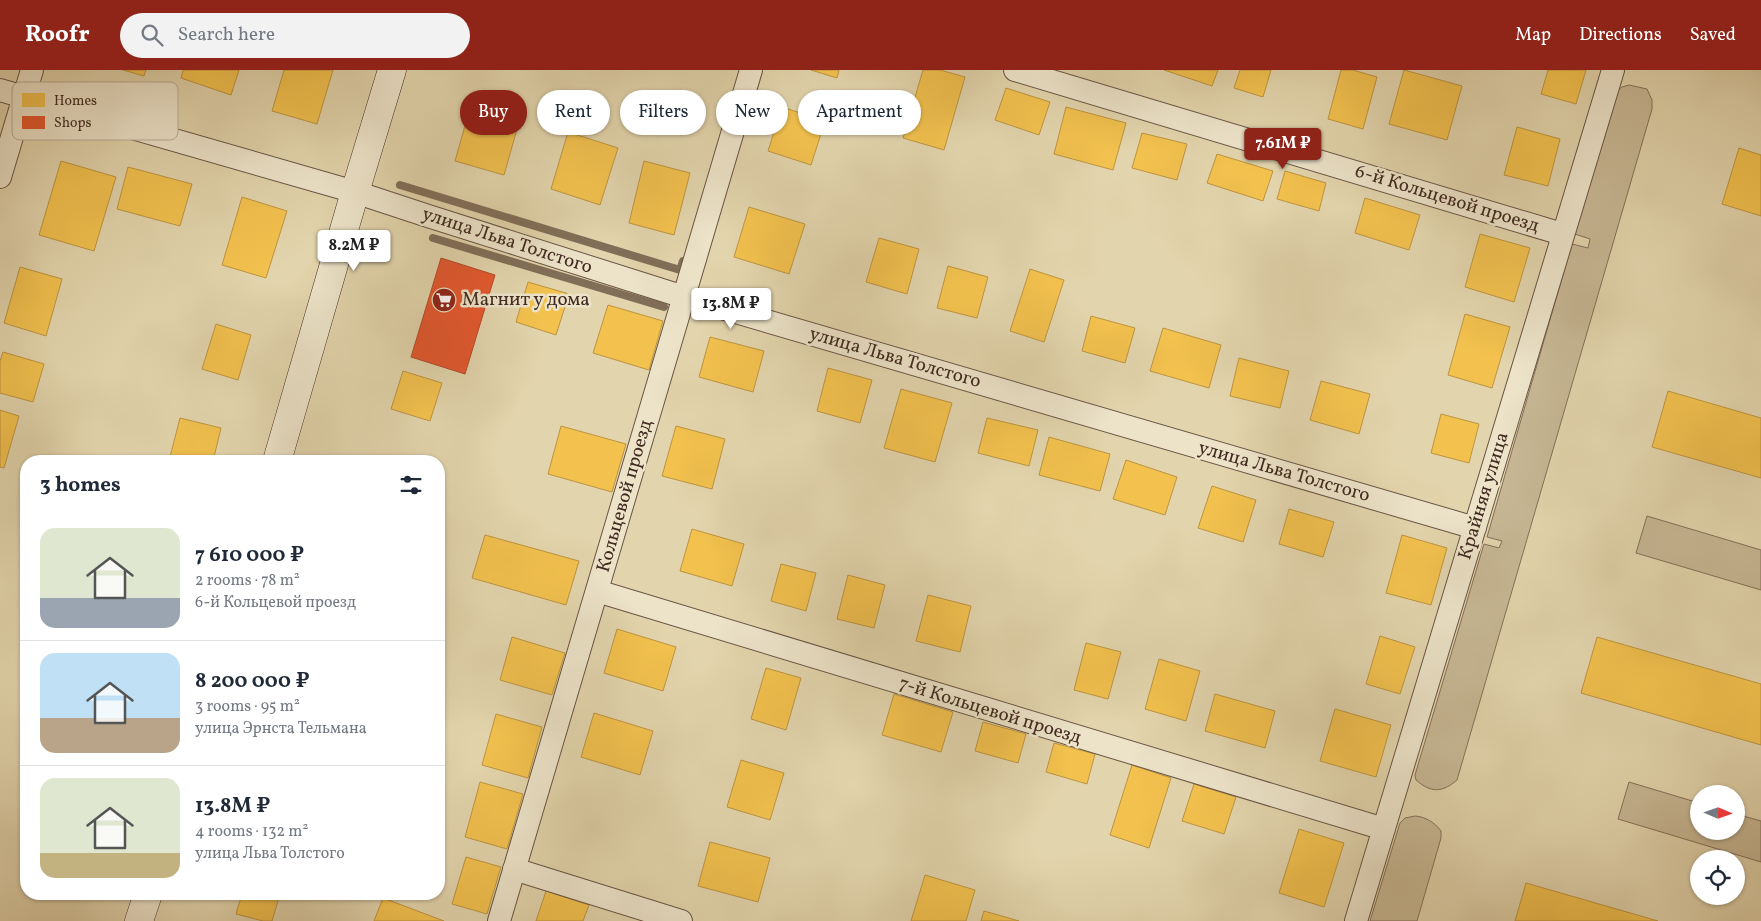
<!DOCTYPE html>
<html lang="en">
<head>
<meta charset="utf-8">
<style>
	body { margin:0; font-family:Vollkorn,serif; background:#f2f2f3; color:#1f2937; height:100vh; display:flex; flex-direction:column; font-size:19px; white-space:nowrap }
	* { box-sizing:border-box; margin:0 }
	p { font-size:16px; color:#747a83 }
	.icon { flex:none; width:28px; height:28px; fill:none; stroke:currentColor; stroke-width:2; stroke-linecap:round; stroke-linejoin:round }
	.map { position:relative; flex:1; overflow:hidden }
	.side { position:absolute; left:20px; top:385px; width:425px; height:445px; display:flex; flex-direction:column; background:#fff; border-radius:20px; box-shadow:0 1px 4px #0004 }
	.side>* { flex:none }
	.hud { position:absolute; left:460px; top:20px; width:475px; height:45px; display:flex; gap:10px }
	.needle { width:32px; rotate:92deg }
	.fabs { position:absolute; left:1690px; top:715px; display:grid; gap:10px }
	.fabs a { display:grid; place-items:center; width:55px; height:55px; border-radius:50%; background:#fff; box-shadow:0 1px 4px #0004; font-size:25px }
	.price { position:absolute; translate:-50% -42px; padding:0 11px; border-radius:5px; background:#fff; color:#222; font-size:16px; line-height:32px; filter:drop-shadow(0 1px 2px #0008) }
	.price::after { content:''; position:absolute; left:50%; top:30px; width:15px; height:11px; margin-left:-8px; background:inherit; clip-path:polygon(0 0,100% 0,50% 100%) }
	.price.on { background:#8f2418; color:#fff }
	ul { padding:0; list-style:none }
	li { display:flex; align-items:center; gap:15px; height:125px; padding:0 20px }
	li+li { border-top:1px solid #e0e1e3 }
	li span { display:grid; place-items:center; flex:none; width:140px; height:100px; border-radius:15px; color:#555 }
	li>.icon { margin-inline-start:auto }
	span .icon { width:60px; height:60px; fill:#fffc; stroke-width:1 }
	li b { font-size:21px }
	h2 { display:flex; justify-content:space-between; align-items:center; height:60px; padding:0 20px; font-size:21px }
	.chip { padding:0 18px; border-radius:22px; background:#fff; box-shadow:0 1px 4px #0004; font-size:18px; line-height:45px }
	.chip.on { background:#8f2418; color:#fff }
	header { display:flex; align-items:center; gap:30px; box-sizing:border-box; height:70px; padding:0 25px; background:#8f2418; color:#fff }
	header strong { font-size:24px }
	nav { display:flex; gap:28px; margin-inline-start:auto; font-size:18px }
	.search { width:350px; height:45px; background:#f2f2f3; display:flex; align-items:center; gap:12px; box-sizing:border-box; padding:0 18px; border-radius:28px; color:#747a83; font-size:19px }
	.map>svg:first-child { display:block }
	.green { fill:#c7b794; stroke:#84715a }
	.homes { fill:#f2c14e; stroke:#bd9440 }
	.shops { fill:#e4572e; stroke:#b34a2a }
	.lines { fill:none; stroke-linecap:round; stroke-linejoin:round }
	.stream { stroke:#816e58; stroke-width:8 }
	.minor-casing { stroke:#695544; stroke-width:24 }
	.secondary-casing { stroke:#412b21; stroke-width:29 }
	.minor { stroke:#ece3c9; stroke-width:22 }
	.secondary { stroke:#ece3c9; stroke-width:28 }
	.labels { text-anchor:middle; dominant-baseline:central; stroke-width:5; stroke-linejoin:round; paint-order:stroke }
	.street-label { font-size:19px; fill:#412b21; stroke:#ece3c9 }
	.poi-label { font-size:19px; fill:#412b21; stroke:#ece3c9; text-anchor:start }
	.key { fill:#ece3c9; stroke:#b9ac97; stroke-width:1 }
	.key-label { font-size:14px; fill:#412b21 }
</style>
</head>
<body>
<header>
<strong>Roofr</strong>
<div class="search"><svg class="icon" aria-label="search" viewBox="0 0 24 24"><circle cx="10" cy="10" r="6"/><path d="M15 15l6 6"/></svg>Search here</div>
<nav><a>Map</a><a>Directions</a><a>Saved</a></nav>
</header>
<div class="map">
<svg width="1761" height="851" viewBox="0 0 1761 851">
	<rect width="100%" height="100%" fill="#e2d4ac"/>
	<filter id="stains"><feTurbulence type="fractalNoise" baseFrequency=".004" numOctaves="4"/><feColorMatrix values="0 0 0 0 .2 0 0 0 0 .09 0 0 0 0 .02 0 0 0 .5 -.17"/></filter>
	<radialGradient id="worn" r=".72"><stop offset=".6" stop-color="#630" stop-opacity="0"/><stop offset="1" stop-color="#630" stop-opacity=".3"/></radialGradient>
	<path class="green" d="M 1629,15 L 1647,19 L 1652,30 L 1652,39 L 1457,710 C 1442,723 1431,723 1416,710 L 1415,705 L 1484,474 L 1499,478 L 1502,471 L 1487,467 L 1572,174 L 1588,178 L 1590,169 L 1575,164 L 1618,20 L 1622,17 Z
		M 1647,446 L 1761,480 L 1761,520 L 1636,483 Z
		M 1629,712 L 1699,733 L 1699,761 L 1736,761 L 1736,744 L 1761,751 L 1761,792 L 1618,749 Z
		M 1415,746 C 1426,747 1434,752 1441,761 L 1441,768 L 1417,851 L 1370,851 L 1400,753 L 1405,748 Z"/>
	<path class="homes" d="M 123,0 L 146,0 L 144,6 Z
		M 183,0 L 239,0 L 231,25 L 181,8 Z
		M 284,0 L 333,0 L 317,54 L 272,41 Z
		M 811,0 L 839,0 L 837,8 Z
		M 923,0 L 940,0 L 965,7 L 944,80 L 903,68 Z
		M 1164,0 L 1218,0 L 1212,16 Z
		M 1240,0 L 1271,0 L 1263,27 L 1234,18 Z
		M 1341,0 L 1353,0 L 1377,7 L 1363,59 L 1328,49 Z
		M 1404,0 L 1462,16 L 1447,70 L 1389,54 Z
		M 1548,0 L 1586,0 L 1576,34 L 1541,24 Z
		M 1006,18 L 1050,32 L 1039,65 L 995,50 Z
		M 782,37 L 825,51 L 811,95 L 768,81 Z
		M 1066,37 L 1126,53 L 1113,100 L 1054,84 Z
		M 470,38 L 519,52 L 504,105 L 455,91 Z
		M 1517,57 L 1560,69 L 1548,116 L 1504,105 Z
		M 568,62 L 618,78 L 600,135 L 551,119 Z
		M 1142,63 L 1187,74 L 1177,110 L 1132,98 Z
		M 1739,78 L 1761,85 L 1761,146 L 1722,134 Z
		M 1217,84 L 1273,101 L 1263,131 L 1207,113 Z
		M 61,91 L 116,107 L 94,181 L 39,165 Z
		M 644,91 L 690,103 L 674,165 L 629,153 Z
		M 128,97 L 192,114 L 180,156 L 117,139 Z
		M 1285,101 L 1326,113 L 1319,141 L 1277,129 Z
		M 242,127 L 287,141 L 266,208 L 222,195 Z
		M 1365,128 L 1420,145 L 1409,180 L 1355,163 Z
		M 749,137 L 805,154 L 789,204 L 734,187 Z
		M 1480,164 L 1530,178 L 1514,232 L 1465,217 Z
		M 879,168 L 919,179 L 907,224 L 866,212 Z
		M 948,196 L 988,207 L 977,248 L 937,238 Z
		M 20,197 L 62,209 L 46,266 L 4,253 Z
		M 1030,199 L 1064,210 L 1044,272 L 1010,261 Z
		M 528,212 L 569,224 L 556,265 L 516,252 Z
		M 608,235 L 663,251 L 649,300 L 593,283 Z
		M 1465,244 L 1510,257 L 1492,318 L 1448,305 Z
		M 1091,246 L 1135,258 L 1125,293 L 1082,281 Z
		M 216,254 L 251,265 L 238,310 L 202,299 Z
		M 1163,258 L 1221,275 L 1209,318 L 1150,301 Z
		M 710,267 L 764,281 L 753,322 L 699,307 Z
		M 3,282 L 44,294 L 33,332 L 0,323 L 0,291 Z
		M 1239,288 L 1289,301 L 1280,338 L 1230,326 Z
		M 828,298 L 872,310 L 860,353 L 817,341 Z
		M 403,301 L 442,313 L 430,351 L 391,339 Z
		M 1321,311 L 1370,324 L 1359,364 L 1310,350 Z
		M 901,319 L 952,333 L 935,392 L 884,378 Z
		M 1668,321 L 1761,348 L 1761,408 L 1652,377 Z
		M 0,340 L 19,346 L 4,398 L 0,397 Z
		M 1441,344 L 1479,354 L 1469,393 L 1431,383 Z
		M 180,348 L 221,358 L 213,391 L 184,391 L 170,387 Z
		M 987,348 L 1038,360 L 1029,396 L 978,383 Z
		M 561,356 L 626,374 L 612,422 L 548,404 Z
		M 676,356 L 725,369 L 712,419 L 662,406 Z
		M 1049,367 L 1110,384 L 1100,421 L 1039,405 Z
		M 1126,390 L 1177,407 L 1165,445 L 1113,429 Z
		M 1212,416 L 1256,430 L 1243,472 L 1198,458 Z
		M 1289,439 L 1334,452 L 1323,487 L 1279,474 Z
		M 692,459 L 744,474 L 732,516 L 680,501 Z
		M 485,465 L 579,491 L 566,535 L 472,508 Z
		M 1402,465 L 1447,478 L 1431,535 L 1386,523 Z
		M 781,494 L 816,503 L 806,541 L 771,531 Z
		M 848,505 L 885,515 L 874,558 L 837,549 Z
		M 928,525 L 971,536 L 960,582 L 916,571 Z
		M 617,559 L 676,577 L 663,621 L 604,603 Z
		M 1380,566 L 1415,577 L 1400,624 L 1366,614 Z
		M 512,567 L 565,583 L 552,625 L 500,610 Z
		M 1597,567 L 1761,614 L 1761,675 L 1581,623 Z
		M 1086,573 L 1121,582 L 1108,629 L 1074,620 Z
		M 1159,589 L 1200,601 L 1186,651 L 1145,639 Z
		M 766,598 L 801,608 L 786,660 L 751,649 Z
		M 894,624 L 953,642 L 941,682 L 882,665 Z
		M 1215,624 L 1275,641 L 1265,678 L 1205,661 Z
		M 1335,639 L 1391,655 L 1376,707 L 1320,691 Z
		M 594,643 L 653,661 L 640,705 L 581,687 Z
		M 496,644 L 542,657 L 528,708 L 482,695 Z
		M 983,652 L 1026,664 L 1018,693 L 975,681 Z
		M 1054,673 L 1095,684 L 1087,714 L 1046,702 Z
		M 741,690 L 784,703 L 770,750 L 727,737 Z
		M 1132,695 L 1171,708 L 1149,778 L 1110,765 Z
		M 480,712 L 523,724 L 507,779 L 465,767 Z
		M 1194,714 L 1236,727 L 1224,764 L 1182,751 Z
		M 1299,759 L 1344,773 L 1324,837 L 1279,823 Z
		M 710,772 L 770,788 L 758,832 L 698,816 Z
		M 466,787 L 501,797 L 487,844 L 452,834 Z
		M 925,805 L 975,820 L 966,851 L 911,851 Z
		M 1526,813 L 1658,851 L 1515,851 Z
		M 546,821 L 589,835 L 583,851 L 536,851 Z
		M 242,824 L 280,824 L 272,851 L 263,851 L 236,844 Z
		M 383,828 L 444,851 L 374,851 Z
		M 984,841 L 1019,851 L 981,851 Z"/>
	<path class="shops" d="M 441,188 L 495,205 L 465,304 L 411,287 Z"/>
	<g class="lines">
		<path class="stream" d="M 400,115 L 680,200 L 683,191
			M 433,168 L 664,237"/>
		<g class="minor-casing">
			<path id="minor" d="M 1015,0 L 1562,164
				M 0,20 L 355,122 L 428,146 L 684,227 L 1475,458
				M 0,107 L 32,0
				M 597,521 L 1384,759
				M 514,799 L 681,851
				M 499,851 L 751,0
				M 1356,851 L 1613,0"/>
		</g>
		<g class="secondary-casing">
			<path id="secondary" d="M 277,391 L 355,122 L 392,0
				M 139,851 L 148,824"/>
		</g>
		<use href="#minor" class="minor"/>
		<use href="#secondary" class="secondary"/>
	</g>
	<defs>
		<g id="supermarket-disc" transform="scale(1.25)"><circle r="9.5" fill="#8f2418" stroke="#ece3c9"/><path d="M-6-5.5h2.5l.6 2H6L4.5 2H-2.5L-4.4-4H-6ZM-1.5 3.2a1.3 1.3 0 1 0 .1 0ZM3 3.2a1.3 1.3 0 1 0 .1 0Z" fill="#fff"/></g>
	</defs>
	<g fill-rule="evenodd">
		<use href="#supermarket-disc" x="444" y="230"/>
	</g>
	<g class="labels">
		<g class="street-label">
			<text transform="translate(1447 129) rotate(17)">6-й Кольцевой проезд</text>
			<text transform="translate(507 171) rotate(18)">улица Льва Толстого</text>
			<text transform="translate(895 288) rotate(16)">улица Льва Толстого</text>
			<text transform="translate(1284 402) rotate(16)">улица Льва Толстого</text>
			<text transform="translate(625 426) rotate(-74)">Кольцевой проезд</text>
			<text transform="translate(1484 426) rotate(-73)">Крайняя улица</text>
			<text transform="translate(990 641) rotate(17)">7-й Кольцевой проезд</text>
		</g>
		<g class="poi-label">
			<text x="462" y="230">Магнит у дома</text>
		</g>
	</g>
	<rect x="12" y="12" width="166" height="58" rx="8" class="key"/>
	<rect x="22" y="23" width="23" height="14" fill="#f2c14e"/>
	<rect x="22" y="46" width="23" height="13" fill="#e4572e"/>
	<g class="key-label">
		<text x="54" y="35">Homes</text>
		<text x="54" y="57">Shops</text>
	</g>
	<rect width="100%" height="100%" filter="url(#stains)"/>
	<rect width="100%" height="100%" fill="url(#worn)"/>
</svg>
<div class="fabs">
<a><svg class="needle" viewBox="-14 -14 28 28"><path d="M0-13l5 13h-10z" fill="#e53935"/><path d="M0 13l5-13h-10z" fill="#747a83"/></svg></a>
<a><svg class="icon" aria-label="locate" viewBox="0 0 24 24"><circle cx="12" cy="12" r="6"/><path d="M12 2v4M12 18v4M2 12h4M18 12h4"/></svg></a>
</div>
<b class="price on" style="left:1283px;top:100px">7.61M ₽</b>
<b class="price" style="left:354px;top:202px">8.2M ₽</b>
<b class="price" style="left:731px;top:260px">13.8M ₽</b>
<div class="hud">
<a class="chip on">Buy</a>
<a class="chip">Rent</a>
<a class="chip">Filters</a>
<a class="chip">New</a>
<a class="chip">Apartment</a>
</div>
<section class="side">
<h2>3 homes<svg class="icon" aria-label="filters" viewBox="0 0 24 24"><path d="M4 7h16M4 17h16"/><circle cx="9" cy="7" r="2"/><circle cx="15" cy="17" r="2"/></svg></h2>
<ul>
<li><span style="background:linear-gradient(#dfe7d0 70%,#9aa5b1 0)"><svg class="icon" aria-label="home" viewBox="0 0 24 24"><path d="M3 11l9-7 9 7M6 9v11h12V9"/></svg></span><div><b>7 610 000 ₽</b><p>2 rooms · 78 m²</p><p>6-й Кольцевой проезд</p></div></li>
<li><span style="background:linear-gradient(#bfe0f5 65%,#b9a48a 0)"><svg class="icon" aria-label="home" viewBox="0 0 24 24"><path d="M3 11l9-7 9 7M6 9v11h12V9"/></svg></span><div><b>8 200 000 ₽</b><p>3 rooms · 95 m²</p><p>улица Эрнста Тельмана</p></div></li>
<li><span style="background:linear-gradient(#dfe7d0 75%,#c2b280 0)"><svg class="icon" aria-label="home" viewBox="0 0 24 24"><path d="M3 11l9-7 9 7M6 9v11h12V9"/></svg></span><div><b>13.8M ₽</b><p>4 rooms · 132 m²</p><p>улица Льва Толстого</p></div></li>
</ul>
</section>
</div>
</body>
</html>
